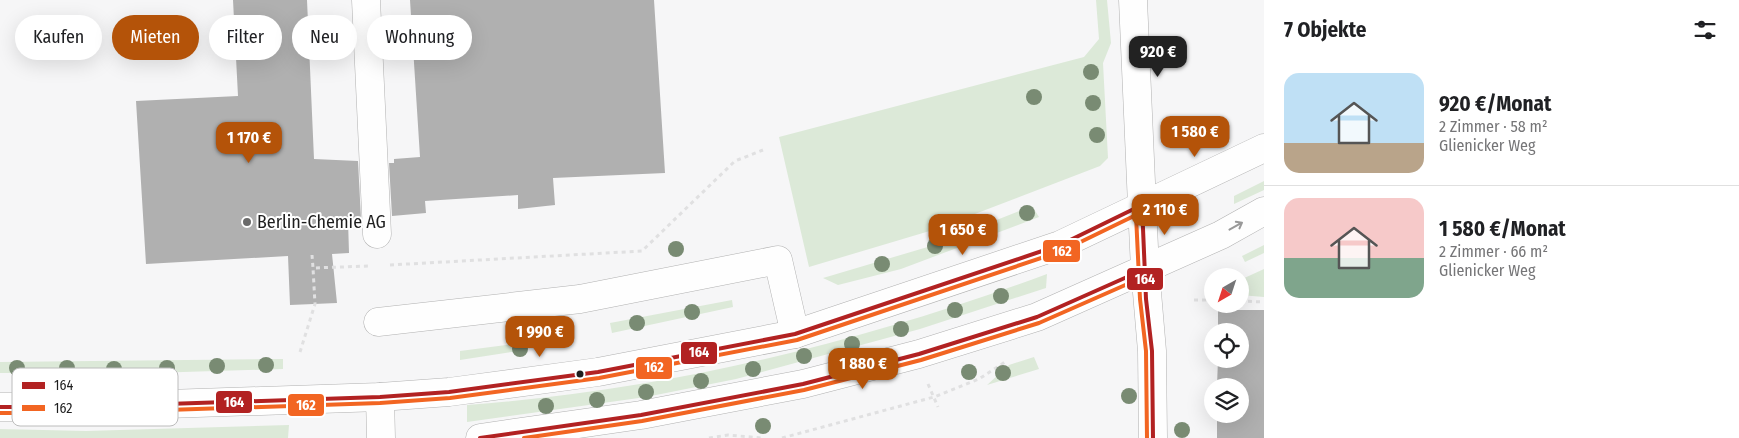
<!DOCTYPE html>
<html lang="de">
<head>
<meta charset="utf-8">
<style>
	body { margin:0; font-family:"Fira Sans Condensed",sans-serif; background:#f2f2f2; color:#202124; height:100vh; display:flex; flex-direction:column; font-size:19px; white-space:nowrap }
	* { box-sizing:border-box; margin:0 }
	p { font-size:16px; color:#757577 }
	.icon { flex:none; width:28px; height:28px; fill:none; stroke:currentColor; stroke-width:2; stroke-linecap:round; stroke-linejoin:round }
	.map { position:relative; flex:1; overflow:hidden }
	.panel { display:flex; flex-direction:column; background:#fff; width:475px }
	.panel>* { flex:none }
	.banner { position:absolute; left:15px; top:15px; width:475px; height:45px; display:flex; gap:10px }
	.needle { width:32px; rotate:219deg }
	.controls { position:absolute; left:1204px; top:268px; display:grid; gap:10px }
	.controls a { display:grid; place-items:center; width:45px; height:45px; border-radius:50%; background:#fff; box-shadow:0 5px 20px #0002; font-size:25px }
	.price { position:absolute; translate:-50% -42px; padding:0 11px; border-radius:10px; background:#b45309; color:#fff; font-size:16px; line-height:32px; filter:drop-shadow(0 1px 2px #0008) }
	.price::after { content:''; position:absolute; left:50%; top:30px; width:15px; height:11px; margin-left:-8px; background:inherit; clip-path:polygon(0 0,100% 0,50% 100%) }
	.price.current { background:#222; color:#fff }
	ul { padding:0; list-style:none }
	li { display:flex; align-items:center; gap:15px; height:125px; padding:0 20px }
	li+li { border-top:1px solid #e0e0e0 }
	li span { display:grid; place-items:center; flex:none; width:140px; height:100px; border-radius:15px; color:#555 }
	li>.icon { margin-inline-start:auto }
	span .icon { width:60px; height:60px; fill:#fffc; stroke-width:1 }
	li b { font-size:21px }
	h2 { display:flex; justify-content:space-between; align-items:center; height:60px; padding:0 20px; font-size:21px }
	.tag { padding:0 18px; border-radius:22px; background:#fff; box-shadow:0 5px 20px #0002; font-size:18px; line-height:45px }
	.tag.current { background:#b45309; color:#fff }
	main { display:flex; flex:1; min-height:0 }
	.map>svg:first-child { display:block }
	.green { fill:#dce9d8 }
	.building { fill:#b0b0b0 }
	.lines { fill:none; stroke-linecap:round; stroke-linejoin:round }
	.minor-casing { stroke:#b1b1b1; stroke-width:29 }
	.major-casing { stroke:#b1b1b1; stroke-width:29 }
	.path { stroke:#e0e0e1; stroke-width:3; stroke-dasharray:4 4; stroke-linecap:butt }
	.minor { stroke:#fefefe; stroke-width:28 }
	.major { stroke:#fefefe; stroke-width:28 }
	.bus-1-casing { stroke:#fff; stroke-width:8 }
	.bus-2-casing { stroke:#fff; stroke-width:8 }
	.bus-1 { stroke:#b22222; stroke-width:4 }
	.bus-2 { stroke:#f26522; stroke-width:4 }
	.tree { fill:#798b73 }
	.oneway { stroke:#999 }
	.poi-dot { fill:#6a6a6a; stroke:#fff; stroke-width:2 }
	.bus-dot { fill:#1e1e1e; stroke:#fff; stroke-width:2 }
	.labels { text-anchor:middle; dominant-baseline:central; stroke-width:4; stroke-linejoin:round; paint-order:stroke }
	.poi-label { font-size:18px; fill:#1e1e1e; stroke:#fff; text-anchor:start }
	.key { fill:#fff; stroke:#bcbcbc; stroke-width:1 }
	.key-label { font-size:14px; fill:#1e1e1e }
	.line-badge { stroke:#fff; stroke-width:2 }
	.badge-label { font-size:14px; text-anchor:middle; font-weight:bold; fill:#fff }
</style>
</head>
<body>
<main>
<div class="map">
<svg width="1264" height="438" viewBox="0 0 1264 438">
	<rect width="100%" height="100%" fill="#f6f6f7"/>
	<path class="green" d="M 1096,0 L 1107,0 L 1111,43 L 1103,63 L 1108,158 L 1100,166 L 933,230 L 809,267 L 779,137 L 1084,57 L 1099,39 Z
		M 1264,181 L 1264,190 L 1234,204 L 1234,196 Z
		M 1032,206 L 1039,217 L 901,269 L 838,285 L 823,278 L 931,246 Z
		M 1264,245 L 1264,253 L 1245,262 L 1242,256 Z
		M 1264,269 L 1264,297 L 1240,295 L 1240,280 Z
		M 1047,274 L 1046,288 L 920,329 L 736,379 L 646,397 L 467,422 L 467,405 C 666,390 860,343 1047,274 Z
		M 732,300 L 733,307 L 612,333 L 610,323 Z
		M 537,341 L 524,350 L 460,360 L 460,351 Z
		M 1034,357 L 1039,369 L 987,385 L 1009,365 Z
		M 283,359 L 283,369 L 151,373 L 0,373 L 0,362 Z
		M 289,425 L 288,438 L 0,438 L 0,429 L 86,431 Z"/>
	<path class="building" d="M 233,0 L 307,0 L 314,159 L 358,161 L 361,219 L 348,220 L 349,253 L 332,254 L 337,303 L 290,305 L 288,256 L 146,264 L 136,101 L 238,96 Z
		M 410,0 L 654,0 L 665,173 L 553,178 L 555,205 L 518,209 L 518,195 L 425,201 L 426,213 L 392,216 L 389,163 L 394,163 L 394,159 L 420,157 Z
		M 1218,310 L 1264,310 L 1264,438 L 1217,438 L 1217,414 L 1240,414 L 1240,386 L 1217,386 L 1218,359 L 1240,359 L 1240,331 L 1218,331 Z"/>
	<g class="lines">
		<g class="minor-casing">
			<path id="minor" d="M 366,0 L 377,234
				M 1133,0 L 1142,205
				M 1145,269 L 1152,351 L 1153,438
				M 378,322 L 580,299 L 778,260 L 795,334
				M 380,397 L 381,438"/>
		</g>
		<g class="major-casing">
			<path id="major" d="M 1142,205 L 1145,269
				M 0,407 L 78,407 L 380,397 L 449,392 L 598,372 L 795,334 L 1060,245 L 1264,148
				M 480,438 L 641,415 L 803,384 L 919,354 L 1037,317 L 1221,235 L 1264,211"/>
		</g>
		<path class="path" d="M 312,255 L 313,268 L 369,266
			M 390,265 L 642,251 L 735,161 L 763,150
			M 1194,300 L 1212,300
			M 1240,301 L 1264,302
			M 300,352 L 315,304 L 313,268
			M 928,384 L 938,407
			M 709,438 L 728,435 L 762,438
			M 782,438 L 934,397 L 979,379 L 1005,362"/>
		<use href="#minor" class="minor"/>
		<use href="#major" class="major"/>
		<g class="bus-1-casing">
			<path id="bus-1" d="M 0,407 L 78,407 L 380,397 L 449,392 L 598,372 L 795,334 L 1060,245 L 1142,205 L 1146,299 L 1152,351 L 1153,438
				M 480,438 L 641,415 L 803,384 L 919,354 L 1037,317 L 1145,269"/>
		</g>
		<g class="bus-2-casing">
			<path id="bus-2" d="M 0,413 L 78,413 L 380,403 L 450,398 L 599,378 L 797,340 L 1062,251 L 1136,215 L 1140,299 L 1146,351 L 1147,438
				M 524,438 L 642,421 L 804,390 L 921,360 L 1039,323 L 1148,275"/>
		</g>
		<use href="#bus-1" class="bus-1"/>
		<use href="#bus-2" class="bus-2"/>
	</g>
	<g class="tree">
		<circle cx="1091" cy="72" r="8"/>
		<circle cx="1034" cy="97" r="8"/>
		<circle cx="1093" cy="103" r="8"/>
		<circle cx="1097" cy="135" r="8"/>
		<circle cx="1027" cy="213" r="8"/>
		<circle cx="981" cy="229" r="8"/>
		<circle cx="935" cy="246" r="8"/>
		<circle cx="676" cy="249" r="8"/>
		<circle cx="882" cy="264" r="8"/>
		<circle cx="1001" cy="296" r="8"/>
		<circle cx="955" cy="310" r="8"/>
		<circle cx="692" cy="312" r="8"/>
		<circle cx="637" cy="323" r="8"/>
		<circle cx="901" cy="329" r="8"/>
		<circle cx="852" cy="344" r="8"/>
		<circle cx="520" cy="349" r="8"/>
		<circle cx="804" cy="356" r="8"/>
		<circle cx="266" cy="365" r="8"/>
		<circle cx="217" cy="366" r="8"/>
		<circle cx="17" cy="368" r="8"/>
		<circle cx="67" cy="368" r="8"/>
		<circle cx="167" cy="368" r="8"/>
		<circle cx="114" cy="369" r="8"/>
		<circle cx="753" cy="369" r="8"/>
		<circle cx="969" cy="372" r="8"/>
		<circle cx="1003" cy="373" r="8"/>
		<circle cx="701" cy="381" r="8"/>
		<circle cx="646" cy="392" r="8"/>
		<circle cx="1129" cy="396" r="8"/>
		<circle cx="597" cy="400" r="8"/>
		<circle cx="546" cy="406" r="8"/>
		<circle cx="763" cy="426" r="8"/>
		<circle cx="1182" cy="430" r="8"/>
	</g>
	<defs><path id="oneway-shaft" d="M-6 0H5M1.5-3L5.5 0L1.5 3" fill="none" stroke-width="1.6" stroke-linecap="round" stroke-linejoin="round" transform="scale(1.25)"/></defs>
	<use class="oneway" href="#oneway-shaft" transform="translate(1236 226) rotate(-29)"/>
	<circle class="poi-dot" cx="247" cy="222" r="5"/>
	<circle class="bus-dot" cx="580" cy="374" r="4.5"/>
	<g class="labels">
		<g class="poi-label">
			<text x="257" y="222">Berlin-Chemie AG</text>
		</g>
	</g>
	<rect x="12" y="368" width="166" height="58" rx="8" class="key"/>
	<rect x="22" y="382" width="23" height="7" fill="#b22222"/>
	<rect x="22" y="405" width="23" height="6" fill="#f26522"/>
	<g class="key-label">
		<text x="54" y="390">164</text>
		<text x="54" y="413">162</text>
	</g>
	<g class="line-badge">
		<rect x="1042" y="239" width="39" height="24" rx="5" fill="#f26522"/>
		<rect x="1126" y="267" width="38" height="24" rx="5" fill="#b22222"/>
		<rect x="680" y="341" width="38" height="24" rx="5" fill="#b22222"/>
		<rect x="635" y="356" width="38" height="24" rx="5" fill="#f26522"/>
		<rect x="215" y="390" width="38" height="24" rx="5" fill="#b22222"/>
		<rect x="287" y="393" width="38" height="24" rx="5" fill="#f26522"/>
	</g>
	<g class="badge-label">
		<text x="1062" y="256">162</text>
		<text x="1145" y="284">164</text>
		<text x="699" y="357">164</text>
		<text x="654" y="372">162</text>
		<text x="234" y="407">164</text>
		<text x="306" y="410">162</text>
	</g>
</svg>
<div class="controls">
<a><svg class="needle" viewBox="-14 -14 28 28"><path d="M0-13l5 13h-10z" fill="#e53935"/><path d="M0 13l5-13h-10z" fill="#757577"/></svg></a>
<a><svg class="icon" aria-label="locate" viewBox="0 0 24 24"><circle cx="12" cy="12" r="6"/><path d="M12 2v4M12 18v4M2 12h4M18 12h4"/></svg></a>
<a><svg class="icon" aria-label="layers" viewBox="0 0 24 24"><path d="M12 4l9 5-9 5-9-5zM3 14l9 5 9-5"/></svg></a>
</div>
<b class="price current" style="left:1158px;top:78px">920 €</b>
<b class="price" style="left:1195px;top:158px">1 580 €</b>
<b class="price" style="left:249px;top:164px">1 170 €</b>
<b class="price" style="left:1165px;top:236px">2 110 €</b>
<b class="price" style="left:963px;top:256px">1 650 €</b>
<b class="price" style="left:540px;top:358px">1 990 €</b>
<b class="price" style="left:863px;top:390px">1 880 €</b>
<div class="banner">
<a class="tag">Kaufen</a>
<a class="tag current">Mieten</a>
<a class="tag">Filter</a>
<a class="tag">Neu</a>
<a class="tag">Wohnung</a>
</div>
</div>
<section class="panel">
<h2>7 Objekte<svg class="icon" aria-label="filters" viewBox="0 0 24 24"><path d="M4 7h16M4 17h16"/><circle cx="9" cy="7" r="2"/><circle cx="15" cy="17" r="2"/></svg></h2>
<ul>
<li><span style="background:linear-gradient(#bfe0f5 70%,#b9a48a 0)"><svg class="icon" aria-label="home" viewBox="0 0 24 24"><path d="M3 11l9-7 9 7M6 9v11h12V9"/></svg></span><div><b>920 €/Monat</b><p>2 Zimmer · 58 m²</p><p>Glienicker Weg</p></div></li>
<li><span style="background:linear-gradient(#f6c9c9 60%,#7fa58c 0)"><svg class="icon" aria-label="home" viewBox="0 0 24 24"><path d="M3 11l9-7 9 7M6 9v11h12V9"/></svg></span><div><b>1 580 €/Monat</b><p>2 Zimmer · 66 m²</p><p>Glienicker Weg</p></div></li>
</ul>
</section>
</main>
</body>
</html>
